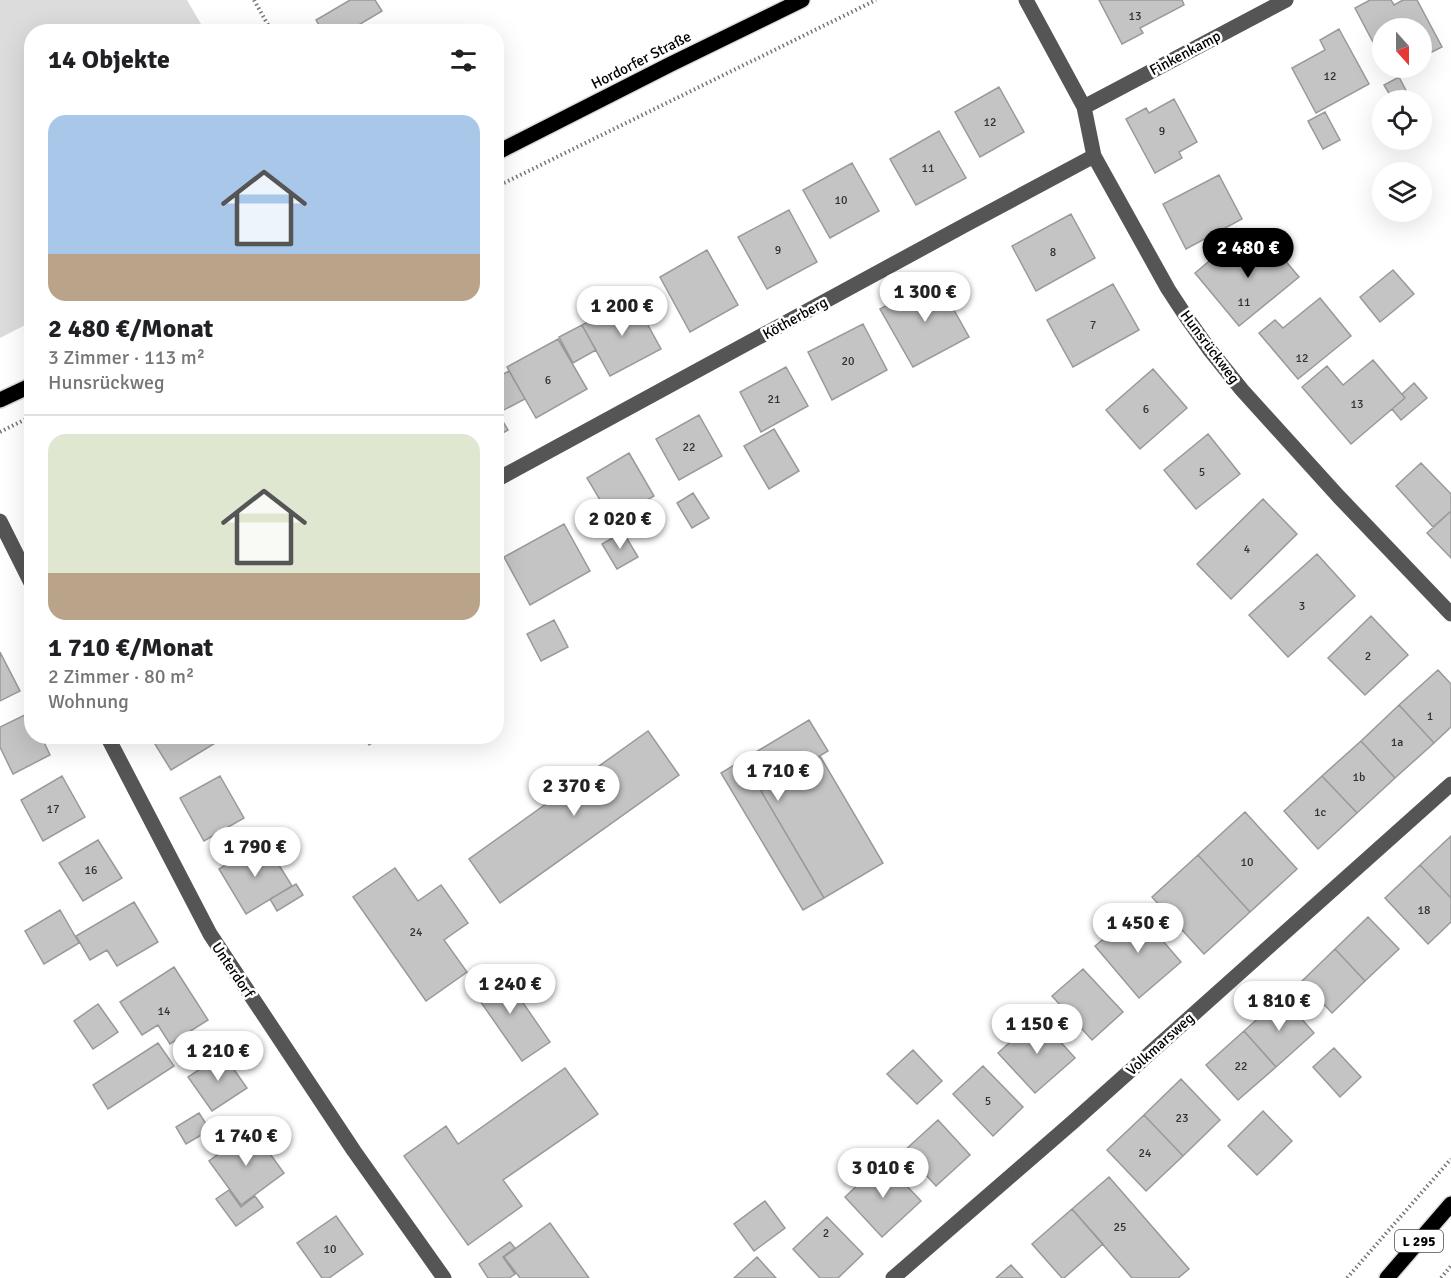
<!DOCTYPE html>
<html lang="de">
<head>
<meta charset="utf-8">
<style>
	body { margin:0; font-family:Signika,sans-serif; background:#f2f2f2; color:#202124; height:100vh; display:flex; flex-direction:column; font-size:22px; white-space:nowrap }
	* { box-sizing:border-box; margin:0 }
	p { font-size:20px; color:#757577 }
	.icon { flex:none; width:33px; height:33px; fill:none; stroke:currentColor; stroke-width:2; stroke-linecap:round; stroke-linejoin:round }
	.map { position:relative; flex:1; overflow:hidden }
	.drawer { position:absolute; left:24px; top:24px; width:480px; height:720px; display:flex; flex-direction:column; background:#fff; border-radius:24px; box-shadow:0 6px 24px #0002 }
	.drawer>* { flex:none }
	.needle { width:39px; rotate:159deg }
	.controls { position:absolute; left:1372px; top:18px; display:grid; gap:12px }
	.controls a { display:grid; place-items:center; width:60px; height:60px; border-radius:50%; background:#fff; box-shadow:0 6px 24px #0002; font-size:30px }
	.price { position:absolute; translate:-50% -51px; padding:0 14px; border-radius:21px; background:#fff; color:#222; font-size:20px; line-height:39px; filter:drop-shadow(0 2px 3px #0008) }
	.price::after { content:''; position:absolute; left:50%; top:36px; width:18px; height:14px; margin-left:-9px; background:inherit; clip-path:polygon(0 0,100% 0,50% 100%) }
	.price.current { background:#000; color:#fff }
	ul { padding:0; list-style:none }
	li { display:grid; align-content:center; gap:12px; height:318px; padding:0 24px }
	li+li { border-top:2px solid #e0e0e0 }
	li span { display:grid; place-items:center; height:186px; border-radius:18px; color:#555 }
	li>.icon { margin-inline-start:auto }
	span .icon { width:108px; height:108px; fill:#fffc; stroke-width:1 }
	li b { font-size:26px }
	h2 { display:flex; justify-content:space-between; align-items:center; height:72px; padding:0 24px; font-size:26px }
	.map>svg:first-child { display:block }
	.green { fill:#dcdcdc }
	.building { fill:#c4c4c4; stroke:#999; stroke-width:1.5 }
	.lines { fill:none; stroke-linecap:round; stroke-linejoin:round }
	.major-casing { stroke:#dbdbdb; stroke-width:18 }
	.path { stroke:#777; stroke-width:4; stroke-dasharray:1.5 3; stroke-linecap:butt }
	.minor { stroke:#555; stroke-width:15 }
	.major { stroke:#000; stroke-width:15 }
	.labels { text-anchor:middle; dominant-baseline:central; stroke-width:5; stroke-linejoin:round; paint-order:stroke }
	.number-label { font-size:12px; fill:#313131 }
	.shield { fill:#fff; stroke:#4c4c4c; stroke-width:1.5 }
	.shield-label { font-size:14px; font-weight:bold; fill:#000 }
	.street-label { font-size:15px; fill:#000; stroke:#fff }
</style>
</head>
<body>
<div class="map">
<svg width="1451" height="1278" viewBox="0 0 1451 1278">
	<rect width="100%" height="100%" fill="#fff"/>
	<path class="green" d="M 0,0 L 187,0 L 205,31 L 32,32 L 31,322 L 0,338 Z"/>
	<path class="building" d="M 350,0 L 375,0 L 382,11 L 347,32 L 323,32 L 316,20 Z
		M 1099,0 L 1182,0 L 1184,5 L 1140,28 L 1143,33 L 1122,44 Z
		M 1370,0 L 1391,0 L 1394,5 L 1403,0 L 1417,0 L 1442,47 L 1422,57 L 1422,28 L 1383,28 L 1383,61 L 1355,8 Z
		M 1339,29 L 1369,84 L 1316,113 L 1292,68 L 1325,50 L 1320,40 Z
		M 1387,68 L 1403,68 L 1390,74 Z
		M 1399,77 L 1411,100 L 1393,100 L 1384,85 Z
		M 999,87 L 1024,132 L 980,157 L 955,112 Z
		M 1174,99 L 1197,142 L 1179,152 L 1182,158 L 1155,173 L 1126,119 L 1146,108 L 1149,113 Z
		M 1325,112 L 1340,140 L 1323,149 L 1308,121 Z
		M 939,131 L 966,178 L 916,205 L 890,159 Z
		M 852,163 L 879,211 L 830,238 L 803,190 Z
		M 1219,175 L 1242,219 L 1186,249 L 1163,204 Z
		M 789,210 L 817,262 L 767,289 L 738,237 Z
		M 1071,214 L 1095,258 L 1036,291 L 1012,246 Z
		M 1262,233 L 1299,277 L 1239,326 L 1195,273 L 1220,252 L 1228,262 Z
		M 707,250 L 738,305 L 690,332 L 660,277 Z
		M 1393,270 L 1414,294 L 1380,322 L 1360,297 Z
		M 936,278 L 969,337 L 913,367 L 880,309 Z
		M 1113,284 L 1139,330 L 1073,367 L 1047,320 Z
		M 633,298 L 661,349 L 610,376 L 582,325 Z
		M 1320,298 L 1351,336 L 1298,379 L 1259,333 L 1275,320 L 1283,328 Z
		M 863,324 L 887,370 L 832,400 L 808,352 Z
		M 582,325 L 596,350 L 573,363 L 559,337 Z
		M 558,339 L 587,389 L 536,418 L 507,367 Z
		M 1373,360 L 1405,398 L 1351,444 L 1302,387 L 1327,366 L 1343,385 Z
		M 786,367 L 808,406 L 761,432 L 740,392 Z
		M 1153,369 L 1187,408 L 1140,449 L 1106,410 Z
		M 509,371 L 525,399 L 498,413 L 496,410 L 496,378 Z
		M 1414,383 L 1427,398 L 1401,420 L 1392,409 L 1405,398 L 1402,394 Z
		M 496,410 L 508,430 L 496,437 Z
		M 699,415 L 722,456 L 679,480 L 656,439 Z
		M 774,429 L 799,471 L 769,489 L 744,446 Z
		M 1208,434 L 1240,474 L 1196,509 L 1164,470 Z
		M 629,453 L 654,496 L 612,520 L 587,478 Z
		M 1421,463 L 1451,494 L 1451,511 L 1433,527 L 1396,486 Z
		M 693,493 L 709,518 L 692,528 L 677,503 Z
		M 1263,499 L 1297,534 L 1231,599 L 1197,564 Z
		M 1451,511 L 1451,558 L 1427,533 Z
		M 564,524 L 590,571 L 530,605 L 504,557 Z
		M 623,532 L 638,557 L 617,569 L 602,544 Z
		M 1317,554 L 1355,596 L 1288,657 L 1249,615 Z
		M 1371,616 L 1408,655 L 1365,695 L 1328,658 Z
		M 554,620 L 568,647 L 541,661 L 527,634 Z
		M 0,652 L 20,691 L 0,701 Z
		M 1438,670 L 1451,684 L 1451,727 L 1434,743 L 1399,705 Z
		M 1399,705 L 1434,743 L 1395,778 L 1361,741 Z
		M 29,713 L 32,717 L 32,736 L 41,736 L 50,755 L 13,774 L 0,747 L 0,727 Z
		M 809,720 L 828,751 L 761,791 L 824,898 L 803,910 L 721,773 Z
		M 648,731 L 679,775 L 500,903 L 469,859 Z
		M 150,736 L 214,736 L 217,742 L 171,770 Z
		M 364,736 L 384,736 L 369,745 Z
		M 1361,741 L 1395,778 L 1357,813 L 1322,776 Z
		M 820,756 L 883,863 L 824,898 L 761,791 Z
		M 62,776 L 85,817 L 43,841 L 21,800 Z
		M 220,776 L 244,818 L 204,841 L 180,798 Z
		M 1322,776 L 1357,813 L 1318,849 L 1284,811 Z
		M 1245,812 L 1297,869 L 1250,912 L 1198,855 Z
		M 1451,836 L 1451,898 L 1420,865 Z
		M 98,840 L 122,878 L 83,901 L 59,863 Z
		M 264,841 L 292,886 L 246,914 L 219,869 Z
		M 1198,855 L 1250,912 L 1204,954 L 1152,897 Z
		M 1420,865 L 1451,898 L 1451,922 L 1428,944 L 1385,898 Z
		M 395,868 L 418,901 L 441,885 L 468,923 L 444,940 L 467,972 L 426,1001 L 353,897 Z
		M 296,884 L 303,895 L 277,911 L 270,899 Z
		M 134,902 L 158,942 L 117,966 L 107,950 L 90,960 L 76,936 Z
		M 60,910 L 79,943 L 44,964 L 25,931 Z
		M 1137,911 L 1181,962 L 1139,998 L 1095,946 Z
		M 1368,917 L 1399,949 L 1365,981 L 1335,949 Z
		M 1335,949 L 1365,981 L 1332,1013 L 1302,981 Z
		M 174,967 L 208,1020 L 170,1044 L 158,1025 L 142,1035 L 120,1002 Z
		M 499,968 L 550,1042 L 522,1061 L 471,988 Z
		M 1083,969 L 1123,1012 L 1092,1040 L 1052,996 Z
		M 1282,997 L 1314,1033 L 1276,1067 L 1244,1031 Z
		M 98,1004 L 118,1032 L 93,1049 L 74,1021 Z
		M 1038,1017 L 1075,1058 L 1035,1093 L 998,1053 Z
		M 1244,1031 L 1276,1067 L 1238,1100 L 1206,1065 Z
		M 158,1043 L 174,1066 L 108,1109 L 93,1085 Z
		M 1334,1048 L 1361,1077 L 1340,1097 L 1313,1067 Z
		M 913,1050 L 942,1081 L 917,1104 L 887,1074 Z
		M 223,1054 L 247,1088 L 212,1111 L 188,1077 Z
		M 983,1066 L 1023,1107 L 993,1136 L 953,1094 Z
		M 565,1068 L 598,1114 L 503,1180 L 522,1206 L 468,1245 L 404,1156 L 446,1126 L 458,1144 Z
		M 1181,1079 L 1220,1120 L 1183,1156 L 1144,1115 Z
		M 1263,1111 L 1292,1141 L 1257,1175 L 1228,1146 Z
		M 199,1113 L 210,1130 L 186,1144 L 176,1127 Z
		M 1144,1115 L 1183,1156 L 1146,1191 L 1107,1150 Z
		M 938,1120 L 970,1155 L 936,1186 L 904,1151 Z
		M 252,1129 L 284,1173 L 241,1205 L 209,1161 Z
		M 883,1161 L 921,1201 L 882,1237 L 845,1197 Z
		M 1109,1177 L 1189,1269 L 1178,1278 L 1132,1278 L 1072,1209 Z
		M 229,1190 L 241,1207 L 255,1196 L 263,1207 L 236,1226 L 216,1199 Z
		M 765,1201 L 785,1228 L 754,1251 L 734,1224 Z
		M 1072,1209 L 1103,1244 L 1064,1278 L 1062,1278 L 1032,1244 Z
		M 336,1216 L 363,1254 L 329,1278 L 322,1278 L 297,1243 Z
		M 827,1217 L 863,1254 L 838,1278 L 820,1278 L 793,1249 Z
		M 550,1223 L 589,1278 L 520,1278 L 504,1257 Z
		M 510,1242 L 515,1248 L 503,1257 L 515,1274 L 509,1278 L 488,1278 L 479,1264 Z
		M 757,1257 L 776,1278 L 734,1278 Z
		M 1011,1265 L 1023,1278 L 996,1278 Z"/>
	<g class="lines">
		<g class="major-casing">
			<path id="major" d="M 496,153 L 671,64 L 802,0
				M 0,400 L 32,385
				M 1387,1278 L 1451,1204"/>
		</g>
		<path class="path" d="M 254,0 L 272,32
			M 496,187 L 876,0
			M 0,432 L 32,416
			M 1347,1278 L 1451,1159
			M 1441,1278 L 1451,1266"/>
		<path class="minor" d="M 1026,0 L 1084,107 L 1094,156 L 1168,289 L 1187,318 L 1209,349 L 1242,390 L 1339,497 L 1451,614
			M 1084,107 L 1286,0
			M 496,480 L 967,224 L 1094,156
			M 0,521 L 32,585
			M 107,736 L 210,934 L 354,1151 L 444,1278
			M 893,1278 L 1074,1121 L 1451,784"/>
		<use href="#major" class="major"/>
	</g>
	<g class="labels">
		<g class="number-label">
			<text x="1135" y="16">13</text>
			<text x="1330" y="76">12</text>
			<text x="990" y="122">12</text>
			<text x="1162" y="131">9</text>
			<text x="928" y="168">11</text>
			<text x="841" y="200">10</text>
			<text x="778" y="250">9</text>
			<text x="1053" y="252">8</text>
			<text x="1244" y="302">11</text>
			<text x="1093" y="325">7</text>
			<text x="1302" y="358">12</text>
			<text x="848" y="361">20</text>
			<text x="548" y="380">6</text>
			<text x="774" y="399">21</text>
			<text x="1357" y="404">13</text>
			<text x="1146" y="409">6</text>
			<text x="689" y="447">22</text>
			<text x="1202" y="472">5</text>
			<text x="1247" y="549">4</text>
			<text x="1302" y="606">3</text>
			<text x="1368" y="656">2</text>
			<text x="1430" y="716">1</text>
			<text x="1397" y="742">1a</text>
			<text x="1359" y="777">1b</text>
			<text x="53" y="809">17</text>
			<text x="1320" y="812">1c</text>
			<text x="1247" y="862">10</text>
			<text x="91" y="870">16</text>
			<text x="1424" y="910">18</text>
			<text x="416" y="932">24</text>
			<text x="164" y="1011">14</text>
			<text x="1241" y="1066">22</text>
			<text x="988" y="1101">5</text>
			<text x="1182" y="1118">23</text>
			<text x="1145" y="1153">24</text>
			<text x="1120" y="1227">25</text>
			<text x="826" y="1233">2</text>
			<text x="330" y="1249">10</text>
		</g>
		<rect class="shield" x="1395" y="1230" width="48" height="22" rx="4.5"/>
		<g class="shield-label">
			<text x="1419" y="1241">L 295</text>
		</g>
		<g class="street-label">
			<text transform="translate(1185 53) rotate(-28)">Finkenkamp</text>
			<text transform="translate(641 60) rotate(-27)">Hordorfer Straße</text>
			<text transform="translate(795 318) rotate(-29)">Kötherberg</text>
			<text transform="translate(1210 347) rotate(53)">Hunsrückweg</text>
			<text transform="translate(233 970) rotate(56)">Unterdorf</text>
			<text transform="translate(1160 1044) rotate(-42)">Volkmarsweg</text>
		</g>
	</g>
</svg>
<div class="controls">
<a><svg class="needle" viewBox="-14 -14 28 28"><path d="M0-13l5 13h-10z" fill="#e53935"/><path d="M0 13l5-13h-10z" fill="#757577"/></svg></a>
<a><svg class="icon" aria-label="locate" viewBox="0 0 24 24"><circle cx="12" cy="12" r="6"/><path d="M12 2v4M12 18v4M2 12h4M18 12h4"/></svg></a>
<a><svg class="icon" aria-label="layers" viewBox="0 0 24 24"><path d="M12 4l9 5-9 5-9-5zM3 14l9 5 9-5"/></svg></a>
</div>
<b class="price current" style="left:1248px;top:279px">2 480 €</b>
<b class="price" style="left:925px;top:323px">1 300 €</b>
<b class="price" style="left:622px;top:337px">1 200 €</b>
<b class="price" style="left:620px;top:550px">2 020 €</b>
<b class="price" style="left:778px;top:802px">1 710 €</b>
<b class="price" style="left:574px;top:817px">2 370 €</b>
<b class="price" style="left:255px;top:878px">1 790 €</b>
<b class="price" style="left:1138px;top:954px">1 450 €</b>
<b class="price" style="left:510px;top:1015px">1 240 €</b>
<b class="price" style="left:1279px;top:1032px">1 810 €</b>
<b class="price" style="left:1037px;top:1055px">1 150 €</b>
<b class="price" style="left:218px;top:1082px">1 210 €</b>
<b class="price" style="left:246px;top:1167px">1 740 €</b>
<b class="price" style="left:883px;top:1199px">3 010 €</b>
<section class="drawer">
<h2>14 Objekte<svg class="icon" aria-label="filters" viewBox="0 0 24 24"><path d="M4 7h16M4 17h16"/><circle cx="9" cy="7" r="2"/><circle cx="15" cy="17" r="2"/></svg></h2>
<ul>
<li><span style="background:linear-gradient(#a9c7e8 75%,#b9a48a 0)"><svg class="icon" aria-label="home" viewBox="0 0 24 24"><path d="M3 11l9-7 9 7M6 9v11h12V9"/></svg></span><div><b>2 480 €/Monat</b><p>3 Zimmer · 113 m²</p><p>Hunsrückweg</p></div></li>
<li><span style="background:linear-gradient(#dfe7d0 75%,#b9a48a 0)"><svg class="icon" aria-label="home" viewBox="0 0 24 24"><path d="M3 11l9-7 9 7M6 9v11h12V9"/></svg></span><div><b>1 710 €/Monat</b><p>2 Zimmer · 80 m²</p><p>Wohnung</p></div></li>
</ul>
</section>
</div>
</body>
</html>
